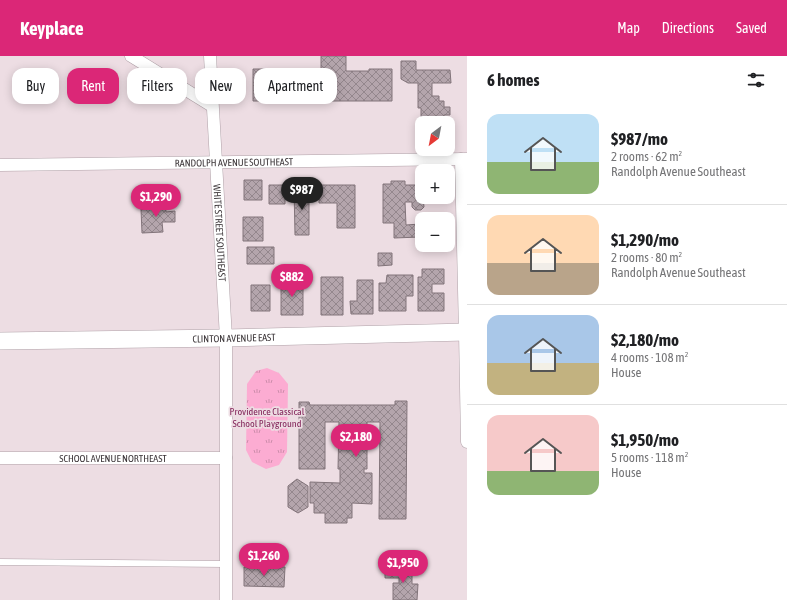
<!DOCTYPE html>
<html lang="en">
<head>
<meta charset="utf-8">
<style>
	body { margin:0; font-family:"Asap Condensed",sans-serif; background:#f6f6f6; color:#202124; height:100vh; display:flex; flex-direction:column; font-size:15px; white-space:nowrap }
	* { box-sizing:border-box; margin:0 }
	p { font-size:13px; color:#757577 }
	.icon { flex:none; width:22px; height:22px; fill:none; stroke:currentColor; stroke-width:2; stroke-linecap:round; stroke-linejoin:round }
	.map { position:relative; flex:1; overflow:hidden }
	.drawer { display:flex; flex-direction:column; background:#fff; width:320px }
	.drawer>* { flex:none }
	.banner { position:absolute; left:12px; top:12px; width:380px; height:36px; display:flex; gap:8px }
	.needle { width:26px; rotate:212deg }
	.controls { position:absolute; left:415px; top:60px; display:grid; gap:8px }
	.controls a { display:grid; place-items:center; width:40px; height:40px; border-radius:8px; background:#fff; box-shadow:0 2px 10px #0003; font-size:20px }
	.price { position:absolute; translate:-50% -34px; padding:0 9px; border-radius:14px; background:#db2777; color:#fff; font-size:13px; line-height:26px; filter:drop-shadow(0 1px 2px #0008) }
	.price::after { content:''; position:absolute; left:50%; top:24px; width:12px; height:9px; margin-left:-6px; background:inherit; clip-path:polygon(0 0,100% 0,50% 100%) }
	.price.active { background:#222; color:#fff }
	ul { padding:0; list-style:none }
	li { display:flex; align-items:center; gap:12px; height:100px; padding:0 20px }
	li+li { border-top:1px solid #e0e0e0 }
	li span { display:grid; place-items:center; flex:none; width:112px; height:80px; border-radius:12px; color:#555 }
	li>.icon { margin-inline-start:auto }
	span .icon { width:48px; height:48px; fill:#fffc; stroke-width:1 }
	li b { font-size:17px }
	h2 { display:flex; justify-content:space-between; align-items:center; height:48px; padding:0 20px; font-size:17px }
	.tag { padding:0 14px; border-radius:12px; background:#fff; box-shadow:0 2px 10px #0003; font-size:14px; line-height:36px }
	.tag.active { background:#db2777; color:#fff }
	header { display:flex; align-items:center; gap:24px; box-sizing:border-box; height:56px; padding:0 20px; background:#db2777; color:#fff }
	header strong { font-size:19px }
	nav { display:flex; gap:22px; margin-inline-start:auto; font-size:14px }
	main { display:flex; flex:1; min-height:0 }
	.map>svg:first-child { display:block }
	.park { fill:url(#park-tufts) }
	.building { fill:url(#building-cross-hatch); stroke:#82747a }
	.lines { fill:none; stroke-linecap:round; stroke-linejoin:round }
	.lane-casing { stroke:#b0a1a8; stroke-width:7 }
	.street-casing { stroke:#b0a1a8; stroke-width:13 }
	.secondary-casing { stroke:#b0a1a8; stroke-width:18 }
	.lane { stroke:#fff; stroke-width:6 }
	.street { stroke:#fff; stroke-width:12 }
	.secondary { stroke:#fff; stroke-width:17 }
	.labels { text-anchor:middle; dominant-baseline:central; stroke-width:3.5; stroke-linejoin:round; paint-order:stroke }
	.street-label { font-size:10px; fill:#3c3639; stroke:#eddde3 }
	.park-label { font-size:10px; fill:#83255a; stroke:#eddde3 }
</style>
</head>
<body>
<header>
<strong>Keyplace</strong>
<nav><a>Map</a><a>Directions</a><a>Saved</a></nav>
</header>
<main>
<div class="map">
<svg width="467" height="544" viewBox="0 0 467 544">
	<defs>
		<pattern id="park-tufts" width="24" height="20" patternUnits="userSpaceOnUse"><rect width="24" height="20" fill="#fcacd2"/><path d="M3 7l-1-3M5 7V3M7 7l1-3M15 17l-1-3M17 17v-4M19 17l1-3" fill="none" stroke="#cd8dab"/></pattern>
		<pattern id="building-cross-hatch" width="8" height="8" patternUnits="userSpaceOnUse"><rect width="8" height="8" fill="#b4a5ac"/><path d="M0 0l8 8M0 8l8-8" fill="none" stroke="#94878d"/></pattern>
	</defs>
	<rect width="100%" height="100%" fill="#eddde3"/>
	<path class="park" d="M 267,312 L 279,317 L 288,328 L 287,396 L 279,409 L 266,413 L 252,406 L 246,394 L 247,328 L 256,315 Z"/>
	<path class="building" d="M 321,0 L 346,0 L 346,15 L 369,15 L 369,13 L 392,13 L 392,45 L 253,45 L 253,13 L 321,13 Z
		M 401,5 L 416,5 L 416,14 L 450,14 L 451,27 L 432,27 L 432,40 L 439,40 L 439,45 L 444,45 L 444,51 L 450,51 L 450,59 L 444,59 L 444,64 L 421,64 L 421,52 L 418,52 L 418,27 L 408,27 L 401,23 Z
		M 244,124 L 262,124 L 262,144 L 244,144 Z
		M 391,125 L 405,125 L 405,129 L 422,129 L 422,141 L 423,141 L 424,151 L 421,154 L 415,154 L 412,151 L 412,146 L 405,146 L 406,169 L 420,168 L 420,181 L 394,182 L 394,167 L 383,167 L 383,128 L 391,128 Z
		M 269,129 L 285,129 L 285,148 L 269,148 Z
		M 319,129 L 355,129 L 355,172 L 337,172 L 337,147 L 319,147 Z
		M 294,131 L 309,131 L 309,179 L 295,179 Z
		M 155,145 L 165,145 L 166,156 L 175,155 L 175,166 L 162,166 L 163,176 L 142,177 L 141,153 L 151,153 L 150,149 L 156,149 Z
		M 243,161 L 263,161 L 263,185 L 243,185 Z
		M 247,191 L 274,191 L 274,208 L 247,208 Z
		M 378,197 L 392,197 L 392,209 L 378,210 Z
		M 422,213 L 444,213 L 444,228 L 432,228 L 432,237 L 444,237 L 444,255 L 418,255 L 418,221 L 422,221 Z
		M 387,219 L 413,219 L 413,240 L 406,240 L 406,255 L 379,255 L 379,227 L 386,227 Z
		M 321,221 L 343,221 L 343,259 L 321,259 Z
		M 281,224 L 303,224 L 303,259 L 281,259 Z
		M 357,224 L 373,224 L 373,258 L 351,258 L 350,245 L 357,245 Z
		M 251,229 L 270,229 L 270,255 L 251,255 Z
		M 395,345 L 407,345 L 406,463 L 379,463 L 380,366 L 367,366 L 367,413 L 364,413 L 364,417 L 372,417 L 372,448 L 352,447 L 352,462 L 347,462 L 347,467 L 325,467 L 325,457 L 314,457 L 314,447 L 310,447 L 310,426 L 340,427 L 340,413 L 338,413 L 339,366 L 325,366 L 325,413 L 299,413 L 299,346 L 309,346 L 310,349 L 395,349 Z
		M 297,423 L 308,430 L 308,451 L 298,457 L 288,451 L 288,430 Z
		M 244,511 L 285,511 L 284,531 L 244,530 Z
		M 385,512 L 412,513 L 412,528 L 418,528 L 417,544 L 393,544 L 393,527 L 399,527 L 399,522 L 385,522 Z"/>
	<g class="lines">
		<g class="lane-casing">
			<path id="lane" d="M 0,506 L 226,508"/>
		</g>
		<g class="street-casing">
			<g id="street">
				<path d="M 131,0 L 212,50"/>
				<path id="s1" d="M 210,0 L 226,282 L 226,544"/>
				<path d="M 461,103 L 465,276 L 467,386"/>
				<path id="s2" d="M 0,109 L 467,103"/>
				<path id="s3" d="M 0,402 L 226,402"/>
			</g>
		</g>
		<g class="secondary-casing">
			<g id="secondary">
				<path id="s4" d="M 0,285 L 226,282 L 467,276"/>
			</g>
		</g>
		<use href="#lane" class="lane"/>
		<use href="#street" class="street"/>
		<use href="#secondary" class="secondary"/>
	</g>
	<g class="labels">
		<g class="street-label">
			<text stroke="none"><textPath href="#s2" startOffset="234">RANDOLPH AVENUE SOUTHEAST</textPath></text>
			<text stroke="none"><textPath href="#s1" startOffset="177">WHITE STREET SOUTHEAST</textPath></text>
			<text stroke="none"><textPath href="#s4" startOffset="234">CLINTON AVENUE EAST</textPath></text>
			<text stroke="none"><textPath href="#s3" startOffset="113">SCHOOL AVENUE NORTHEAST</textPath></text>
		</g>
		<g class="park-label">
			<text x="267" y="355">Providence Classical<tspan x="267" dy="12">School Playground</tspan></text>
		</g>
	</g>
</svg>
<div class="controls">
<a><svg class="needle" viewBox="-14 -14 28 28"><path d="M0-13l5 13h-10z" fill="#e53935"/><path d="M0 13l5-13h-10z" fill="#757577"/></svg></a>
<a>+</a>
<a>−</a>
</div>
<b class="price active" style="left:302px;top:155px">$987</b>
<b class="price" style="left:156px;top:162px">$1,290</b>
<b class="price" style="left:292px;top:242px">$882</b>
<b class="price" style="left:356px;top:402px">$2,180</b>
<b class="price" style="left:264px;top:521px">$1,260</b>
<b class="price" style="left:403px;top:528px">$1,950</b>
<div class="banner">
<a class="tag">Buy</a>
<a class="tag active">Rent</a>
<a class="tag">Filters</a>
<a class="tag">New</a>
<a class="tag">Apartment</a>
</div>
</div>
<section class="drawer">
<h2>6 homes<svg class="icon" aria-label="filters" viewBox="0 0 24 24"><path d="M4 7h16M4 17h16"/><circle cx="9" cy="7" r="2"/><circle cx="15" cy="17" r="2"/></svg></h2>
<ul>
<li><span style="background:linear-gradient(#bfe0f5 60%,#8fb573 0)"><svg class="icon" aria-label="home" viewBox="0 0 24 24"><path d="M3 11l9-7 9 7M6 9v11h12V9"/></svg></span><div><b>$987/mo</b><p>2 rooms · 62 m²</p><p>Randolph Avenue Southeast</p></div></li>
<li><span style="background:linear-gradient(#ffd9b3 60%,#b9a48a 0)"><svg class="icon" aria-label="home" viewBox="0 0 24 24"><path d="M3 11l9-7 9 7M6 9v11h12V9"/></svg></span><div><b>$1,290/mo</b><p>2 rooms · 80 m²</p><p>Randolph Avenue Southeast</p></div></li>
<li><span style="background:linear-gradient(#a9c7e8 60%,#c2b280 0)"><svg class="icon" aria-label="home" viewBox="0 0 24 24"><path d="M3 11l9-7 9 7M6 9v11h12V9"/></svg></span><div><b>$2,180/mo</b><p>4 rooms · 108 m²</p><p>House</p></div></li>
<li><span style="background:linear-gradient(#f6c9c9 70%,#8fb573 0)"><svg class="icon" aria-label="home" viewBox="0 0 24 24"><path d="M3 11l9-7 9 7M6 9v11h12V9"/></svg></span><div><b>$1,950/mo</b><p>5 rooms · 118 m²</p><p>House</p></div></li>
</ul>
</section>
</main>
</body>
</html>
